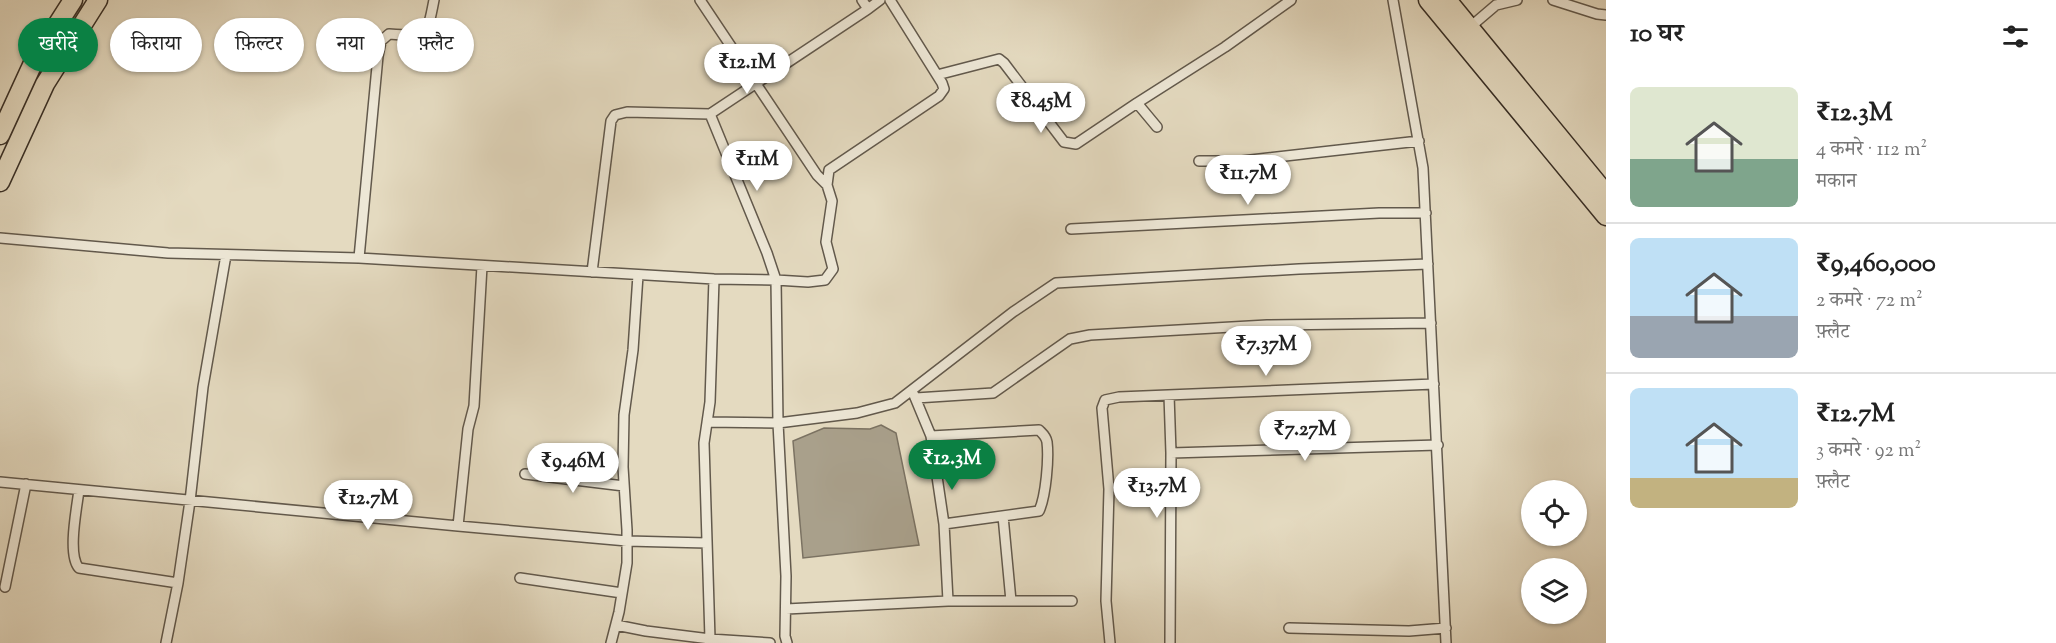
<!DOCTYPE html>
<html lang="hi">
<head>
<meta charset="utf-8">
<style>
	body { margin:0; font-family:"Sorts Mill Goudy","Noto Serif Devanagari",serif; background:#f2f2f2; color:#222; height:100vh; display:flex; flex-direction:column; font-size:22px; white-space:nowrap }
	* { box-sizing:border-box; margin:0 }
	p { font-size:20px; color:#767676 }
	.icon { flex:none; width:33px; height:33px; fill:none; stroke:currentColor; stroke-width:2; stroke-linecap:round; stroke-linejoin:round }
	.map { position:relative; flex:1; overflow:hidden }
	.sheet { display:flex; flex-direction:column; background:#fff; width:450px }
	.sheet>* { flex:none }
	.guide { position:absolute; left:18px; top:18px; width:570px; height:54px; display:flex; gap:12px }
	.tools { position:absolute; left:1521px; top:480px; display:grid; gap:12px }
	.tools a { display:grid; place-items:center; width:66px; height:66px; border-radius:50%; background:#fff; box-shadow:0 2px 4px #0004; font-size:30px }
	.price { position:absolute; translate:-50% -51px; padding:0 14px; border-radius:21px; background:#fff; color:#222; font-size:20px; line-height:39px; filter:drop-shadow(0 2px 3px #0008) }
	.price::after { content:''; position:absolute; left:50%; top:36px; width:18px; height:14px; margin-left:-9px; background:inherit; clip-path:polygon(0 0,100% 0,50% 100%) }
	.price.on { background:#0b8043; color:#fff }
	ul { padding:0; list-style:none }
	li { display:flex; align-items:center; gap:18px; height:150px; padding:0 24px }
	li+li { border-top:2px solid #e0e0e0 }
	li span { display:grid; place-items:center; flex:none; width:168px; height:120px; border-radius:9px; color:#555 }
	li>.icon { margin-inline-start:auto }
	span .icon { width:72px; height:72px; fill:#fffc; stroke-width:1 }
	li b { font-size:26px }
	h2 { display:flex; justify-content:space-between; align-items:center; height:72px; padding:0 24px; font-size:26px }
	.chip { padding:0 21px; border-radius:27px; background:#fff; box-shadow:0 2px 4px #0004; font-size:21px; line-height:54px }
	.chip.on { background:#0b8043; color:#fff }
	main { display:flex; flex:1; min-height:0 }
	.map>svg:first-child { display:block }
	.water { fill:#a9a08b; stroke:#7b7262; stroke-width:1.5 }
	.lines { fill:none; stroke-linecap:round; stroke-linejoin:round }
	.street-casing { stroke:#62594c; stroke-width:12 }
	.highway-casing { stroke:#372e25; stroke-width:21 }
	.street { stroke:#ede7d6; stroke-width:9 }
	.highway { stroke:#e4dac0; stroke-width:18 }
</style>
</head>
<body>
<main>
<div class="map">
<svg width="1606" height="643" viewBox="0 0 1606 643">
	<rect width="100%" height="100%" fill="#e4dac0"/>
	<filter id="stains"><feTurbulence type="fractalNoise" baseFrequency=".00333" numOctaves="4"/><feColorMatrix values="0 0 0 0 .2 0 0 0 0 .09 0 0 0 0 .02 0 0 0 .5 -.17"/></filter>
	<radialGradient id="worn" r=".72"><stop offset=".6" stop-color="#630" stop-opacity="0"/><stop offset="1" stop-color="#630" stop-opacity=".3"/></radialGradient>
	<path class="water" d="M 881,425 L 896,433 L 919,545 L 803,558 L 793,441 L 824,428 L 870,429 Z"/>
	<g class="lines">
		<g class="street-casing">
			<path id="street" d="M 700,0 L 817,175 L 827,185
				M 862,0 L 868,9 L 880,0
				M 1393,0 L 1423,168 L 1446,643
				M 1553,0 L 1597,14 L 1606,15
				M 1469,28 L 1496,5 L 1517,0
				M 937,75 L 999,59 L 1004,63 L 1064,142 L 1076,144 L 1137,103 L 1157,127
				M 1137,103 L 1225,47 L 1291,0
				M 710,114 L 767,253 L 776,280 L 808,282 L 825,280 L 833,269 L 826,242 L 832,201 L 827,185 L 829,170 L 939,96 L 944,89 L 942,83 L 890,0
				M 1199,161 L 1242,161 L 1419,141
				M 1071,229 L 1379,213 L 1426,213
				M 0,238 L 168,253 L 359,258 L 714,279 L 776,280 L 778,423 L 786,576 L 785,636 L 787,643
				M 359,258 L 378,56 L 381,41 L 389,34 C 427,37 427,37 434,0
				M 592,272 L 611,121 L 615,115 L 627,112 L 710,114 L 868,9
				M 714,279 L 710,402 L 704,443 L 710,639 L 770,643
				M 914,395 L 931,436 L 944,524 L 948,601
				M 1169,395 L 1171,453 L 1170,643
				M 916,398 L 993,393 L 1070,339 L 1090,335 L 1267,325 L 1431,323
				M 707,422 L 778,423 L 857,413 L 895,403 L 1013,312 L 1056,283 L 1299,269 L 1428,264
				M 931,436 L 1039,430 C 1043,434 1046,436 1047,442 C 1049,458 1046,496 1039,511 L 944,524
				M 1171,453 L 1438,445
				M 525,474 L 624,486
				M 0,482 L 458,526 L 468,429 L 474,406 L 482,266
				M 79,490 C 77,507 67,555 79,568 L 178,583
				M 1003,516 L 1011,601
				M 458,526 L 627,541 L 707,543
				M 520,578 L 622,593
				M 5,587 L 26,484
				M 786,609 L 948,601 L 1072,601
				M 616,625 L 646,631 L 710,639
				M 1289,628 L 1409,631 L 1446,628
				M 166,643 L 178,583 L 190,501 L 203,387 L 226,255
				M 611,643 L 619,612 L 627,563 L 627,530 L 623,467 L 624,415 L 633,350 L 638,275
				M 1110,643 L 1106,601 L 1109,489 L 1102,408 L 1105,400 L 1119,397 L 1434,384"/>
		</g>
		<g class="highway-casing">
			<path id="highway" d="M 1428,0 L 1606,216
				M 1447,0 L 1606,194
				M 0,135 L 34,61 L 73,0
				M 0,182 L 45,84 L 98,0"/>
		</g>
		<use href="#street" class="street"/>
		<use href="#highway" class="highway"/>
	</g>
	<rect width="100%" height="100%" filter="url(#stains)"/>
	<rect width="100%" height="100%" fill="url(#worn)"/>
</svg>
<div class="tools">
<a><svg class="icon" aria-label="locate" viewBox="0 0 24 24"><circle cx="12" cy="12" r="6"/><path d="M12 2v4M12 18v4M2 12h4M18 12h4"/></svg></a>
<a><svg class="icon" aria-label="layers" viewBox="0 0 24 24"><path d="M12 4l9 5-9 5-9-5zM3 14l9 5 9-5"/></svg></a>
</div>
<b class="price" style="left:747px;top:95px">₹12.1M</b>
<b class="price" style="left:1041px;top:134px">₹8.45M</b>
<b class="price" style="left:757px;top:192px">₹11M</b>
<b class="price" style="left:1248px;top:206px">₹11.7M</b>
<b class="price" style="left:1266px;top:377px">₹7.37M</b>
<b class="price" style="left:1305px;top:462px">₹7.27M</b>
<b class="price on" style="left:952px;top:491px">₹12.3M</b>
<b class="price" style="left:573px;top:494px">₹9.46M</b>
<b class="price" style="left:1157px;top:519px">₹13.7M</b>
<b class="price" style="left:368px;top:531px">₹12.7M</b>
<div class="guide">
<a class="chip on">खरीदें</a>
<a class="chip">किराया</a>
<a class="chip">फ़िल्टर</a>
<a class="chip">नया</a>
<a class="chip">फ़्लैट</a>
</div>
</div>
<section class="sheet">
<h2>10 घर<svg class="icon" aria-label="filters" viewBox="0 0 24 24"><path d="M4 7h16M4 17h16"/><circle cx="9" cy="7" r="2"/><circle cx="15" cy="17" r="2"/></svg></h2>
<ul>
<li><span style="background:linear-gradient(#dfe7d0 60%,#7fa58c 0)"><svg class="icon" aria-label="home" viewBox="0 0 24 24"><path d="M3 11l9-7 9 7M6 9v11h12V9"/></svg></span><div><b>₹12.3M</b><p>4 कमरे · 112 m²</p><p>मकान</p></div></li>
<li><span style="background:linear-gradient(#bfe0f5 65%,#9aa5b1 0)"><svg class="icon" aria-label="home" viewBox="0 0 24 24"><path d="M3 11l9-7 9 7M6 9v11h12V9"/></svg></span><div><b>₹9,460,000</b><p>2 कमरे · 72 m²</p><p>फ़्लैट</p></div></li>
<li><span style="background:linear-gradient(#bfe0f5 75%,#c2b280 0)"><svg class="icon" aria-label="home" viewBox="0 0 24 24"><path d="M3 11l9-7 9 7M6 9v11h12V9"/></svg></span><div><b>₹12.7M</b><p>3 कमरे · 92 m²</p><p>फ़्लैट</p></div></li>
</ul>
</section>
</main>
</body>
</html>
